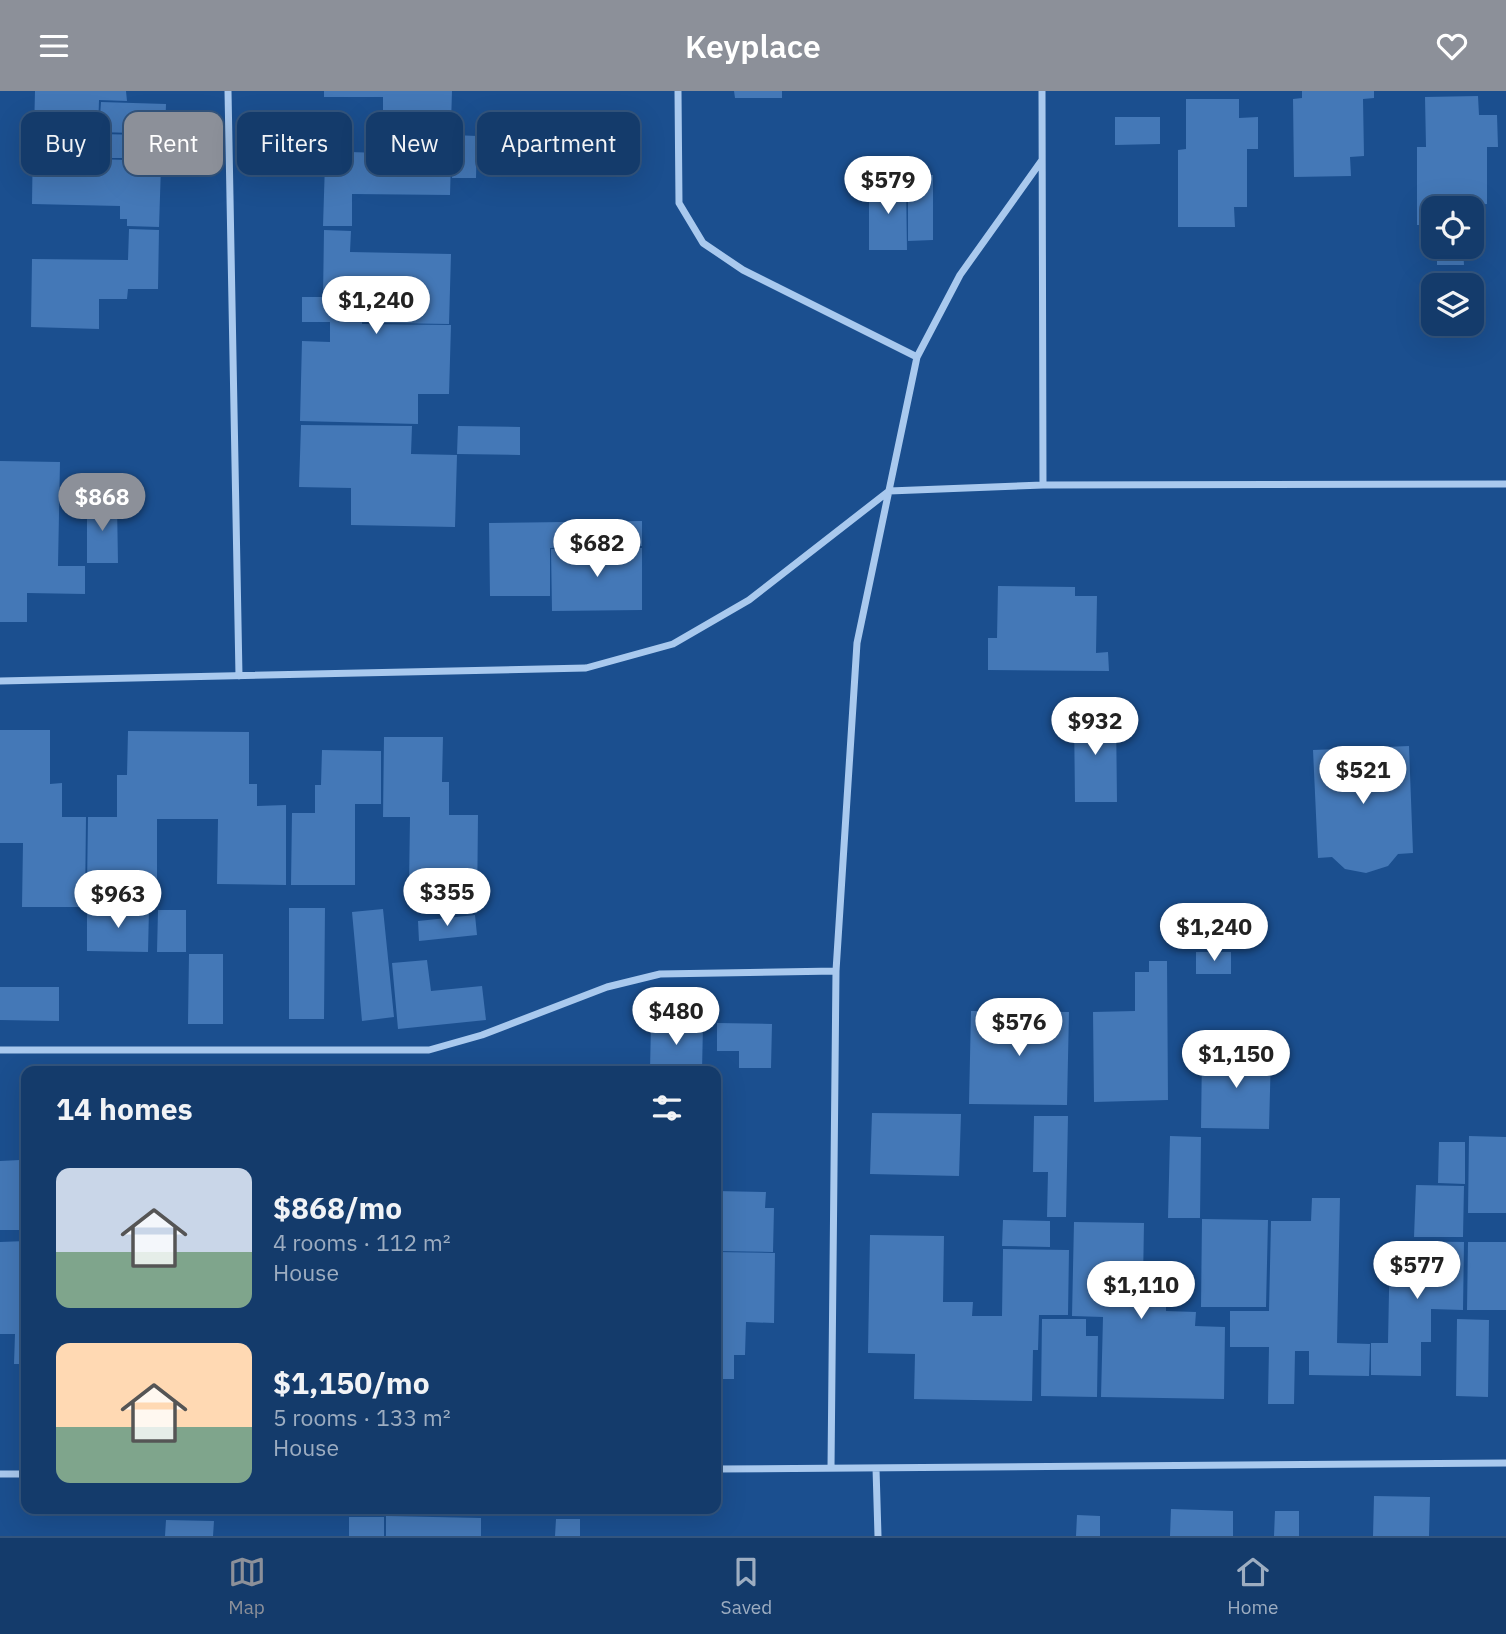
<!DOCTYPE html>
<html lang="en">
<head>
<meta charset="utf-8">
<style>
	body { margin:0; font-family:"IBM Plex Sans",sans-serif; background:#214673; color:#f1f3f6; height:100vh; display:flex; flex-direction:column; font-size:26px; white-space:nowrap }
	* { box-sizing:border-box; margin:0 }
	p { font-size:23px; color:#9dadc1 }
	.icon { flex:none; width:38px; height:38px; fill:none; stroke:currentColor; stroke-width:2; stroke-linecap:round; stroke-linejoin:round }
	.map { position:relative; flex:1; overflow:hidden }
	.panel { position:absolute; left:21px; top:975px; width:700px; height:448px; display:flex; flex-direction:column; background:#143b6b; border-radius:14px; box-shadow:0 7px 28px #0002,0 0 0 2px #33557e }
	.panel>* { flex:none }
	.banner { position:absolute; left:21px; top:21px; width:700px; height:63px; display:flex; gap:14px }
	.fabs { position:absolute; left:1421px; top:105px; display:grid; gap:14px }
	.fabs a { display:grid; place-items:center; width:63px; height:63px; border-radius:14px; background:#143b6b; box-shadow:0 7px 28px #0002,0 0 0 2px #33557e; font-size:35px }
	.price { position:absolute; translate:-50% -60px; padding:0 16px; border-radius:24px; background:#fff; color:#222; font-size:23px; line-height:46px; filter:drop-shadow(0 2px 4px #0008) }
	.price::after { content:''; position:absolute; left:50%; top:42px; width:21px; height:16px; margin-left:-10px; background:inherit; clip-path:polygon(0 0,100% 0,50% 100%) }
	.price.current { background:#8c9099; color:#fff }
	ul { padding:0; list-style:none }
	li { display:flex; align-items:center; gap:21px; height:175px; padding:0 35px }
	li span { display:grid; place-items:center; flex:none; width:196px; height:140px; border-radius:14px; color:#555 }
	li>.icon { margin-inline-start:auto }
	span .icon { width:84px; height:84px; fill:#fffc; stroke-width:1 }
	li b { font-size:30px }
	h2 { display:flex; justify-content:space-between; align-items:center; height:84px; padding:0 35px; font-size:30px }
	.pill { padding:0 24px; border-radius:14px; background:#143b6b; box-shadow:0 7px 28px #0002,0 0 0 2px #33557e; font-size:24px; line-height:63px }
	.pill.current { background:#8c9099; color:#fff }
	header { display:flex; justify-content:space-between; align-items:center; height:91px; padding:0 35px; background:#8c9099; color:#fff; font-size:32px; font-weight:600 }
	.tab-bar { display:flex; justify-content:space-around; align-items:center; height:98px; border-top:2px solid #33557e; background:#143b6b; font-size:19px; color:#9dadc1 }
	.tab-bar a { display:grid; justify-items:center; gap:4px }
	.tab-bar .current { color:#8c9099 }
	.map>svg:first-child { display:block }
	.building { fill:#4478b7 }
	.lines { fill:none; stroke-linecap:round; stroke-linejoin:round }
	.street { stroke:#a9c9ee; stroke-width:7 }
</style>
</head>
<body>
<header><svg class="icon" aria-label="menu" viewBox="0 0 24 24"><path d="M4 6h16M4 12h16M4 18h16"/></svg>Keyplace<svg class="icon" aria-label="heart" viewBox="0 0 24 24"><path d="M12 20l-8-8c-3-5 5-10 8-4 3-6 11-1 8 4z"/></svg></header>
<div class="map">
<svg width="1506" height="1445" viewBox="0 0 1506 1445">
	<rect width="100%" height="100%" fill="#1b4f8f"/>
	<path class="building" d="M 35,0 L 126,0 L 127,10 L 99,9 L 98,41 L 34,41 Z
		M 324,0 L 452,0 L 451,33 L 383,32 L 383,6 L 324,6 Z
		M 734,0 L 782,0 L 782,7 L 735,7 Z
		M 1302,0 L 1374,0 L 1374,7 L 1363,8 L 1364,65 L 1350,66 L 1351,85 L 1294,86 L 1293,8 L 1302,7 Z
		M 1478,5 L 1479,24 L 1497,24 L 1498,56 L 1487,56 L 1487,113 L 1474,114 L 1474,117 L 1433,117 L 1433,134 L 1417,134 L 1417,56 L 1426,56 L 1425,6 Z
		M 1186,8 L 1239,8 L 1239,27 L 1258,26 L 1258,58 L 1247,58 L 1247,116 L 1234,116 L 1235,136 L 1178,136 L 1178,59 L 1186,58 Z
		M 101,11 L 166,13 L 165,43 L 99,41 Z
		M 1115,26 L 1160,26 L 1160,53 L 1115,54 Z
		M 383,34 L 452,35 L 450,104 L 352,103 L 352,135 L 323,135 L 325,72 L 349,73 L 349,61 L 382,62 Z
		M 33,42 L 98,43 L 98,67 L 95,68 L 128,69 L 128,74 L 161,75 L 159,136 L 127,135 L 127,128 L 120,128 L 120,115 L 32,113 Z
		M 100,43 L 144,44 L 144,67 L 99,67 Z
		M 454,44 L 477,45 L 476,87 L 452,87 Z
		M 481,45 L 510,45 L 509,80 L 479,80 Z
		M 908,84 L 933,84 L 933,149 L 908,150 Z
		M 869,91 L 906,91 L 907,159 L 869,159 Z
		M 129,138 L 159,139 L 158,198 L 128,198 L 127,208 L 99,208 L 99,238 L 31,236 L 32,168 L 128,169 Z
		M 324,139 L 351,140 L 350,161 L 451,163 L 449,233 L 381,232 L 382,206 L 363,206 L 362,233 L 451,234 L 449,303 L 418,303 L 418,333 L 300,330 L 302,250 L 330,251 L 330,231 L 302,231 L 302,206 L 323,206 Z
		M 1437,156 L 1463,156 L 1464,174 L 1437,174 Z
		M 301,334 L 412,335 L 411,363 L 457,364 L 455,436 L 351,434 L 351,397 L 299,396 Z
		M 458,335 L 520,336 L 520,364 L 457,363 Z
		M 0,370 L 60,371 L 58,475 L 85,475 L 85,503 L 27,502 L 27,531 L 0,531 Z
		M 117,412 L 118,472 L 87,472 L 87,413 Z
		M 642,430 L 642,455 L 550,457 L 550,505 L 490,505 L 489,432 Z
		M 642,457 L 642,519 L 552,520 L 551,458 Z
		M 998,495 L 1075,496 L 1075,505 L 1097,505 L 1096,562 L 1108,561 L 1109,580 L 988,579 L 988,547 L 997,547 Z
		M 1074,621 L 1116,621 L 1117,711 L 1075,711 Z
		M 0,639 L 50,639 L 50,693 L 62,692 L 62,726 L 86,726 L 85,816 L 22,816 L 23,752 L 0,752 Z
		M 128,640 L 249,641 L 249,693 L 257,693 L 257,715 L 286,714 L 286,794 L 217,793 L 218,728 L 157,728 L 157,795 L 87,794 L 88,726 L 117,726 L 117,684 L 127,684 Z
		M 384,646 L 443,646 L 442,691 L 449,691 L 449,724 L 478,724 L 477,822 L 457,822 L 457,795 L 409,795 L 410,726 L 383,726 Z
		M 1409,655 L 1413,762 L 1398,763 L 1388,775 L 1366,782 L 1345,778 L 1332,766 L 1318,767 L 1313,659 Z
		M 322,659 L 381,660 L 381,713 L 355,713 L 355,794 L 291,794 L 292,722 L 315,722 L 315,694 L 321,694 Z
		M 88,795 L 108,796 L 108,816 L 87,816 Z
		M 289,817 L 325,817 L 324,928 L 289,928 Z
		M 87,818 L 149,818 L 148,861 L 87,860 Z
		M 383,818 L 394,926 L 362,930 L 352,821 Z
		M 158,819 L 186,819 L 186,861 L 157,861 Z
		M 475,824 L 477,844 L 419,850 L 418,830 Z
		M 1196,861 L 1231,861 L 1231,883 L 1196,883 Z
		M 189,863 L 223,863 L 223,933 L 188,933 Z
		M 427,869 L 431,900 L 482,895 L 486,929 L 398,938 L 392,872 Z
		M 1149,870 L 1167,870 L 1168,1009 L 1094,1011 L 1093,921 L 1135,920 L 1135,881 L 1149,881 Z
		M 0,896 L 59,896 L 59,930 L 0,929 Z
		M 971,920 L 1069,921 L 1067,1014 L 969,1013 Z
		M 717,932 L 772,933 L 771,977 L 739,977 L 739,960 L 717,960 Z
		M 651,933 L 703,934 L 702,980 L 650,979 Z
		M 1202,961 L 1271,962 L 1269,1038 L 1201,1037 Z
		M 872,1022 L 961,1023 L 959,1085 L 870,1083 Z
		M 1034,1025 L 1068,1025 L 1066,1126 L 1047,1126 L 1048,1081 L 1033,1081 Z
		M 1170,1045 L 1201,1046 L 1200,1127 L 1168,1127 Z
		M 1469,1045 L 1506,1046 L 1506,1122 L 1468,1122 Z
		M 1439,1051 L 1465,1051 L 1465,1093 L 1438,1092 Z
		M 20,1069 L 20,1106 L 26,1106 L 26,1139 L 0,1139 L 0,1070 Z
		M 1416,1094 L 1464,1095 L 1463,1146 L 1414,1146 Z
		M 716,1100 L 766,1101 L 765,1117 L 774,1117 L 773,1161 L 716,1160 Z
		M 1312,1107 L 1340,1107 L 1337,1252 L 1370,1253 L 1369,1285 L 1309,1284 L 1309,1260 L 1295,1260 L 1294,1313 L 1268,1313 L 1269,1256 L 1230,1256 L 1230,1220 L 1269,1220 L 1271,1130 L 1311,1130 Z
		M 1202,1128 L 1268,1129 L 1266,1216 L 1201,1216 Z
		M 1003,1129 L 1050,1130 L 1050,1156 L 1002,1155 Z
		M 1074,1131 L 1144,1132 L 1143,1192 L 1166,1193 L 1166,1220 L 1196,1221 L 1195,1235 L 1225,1236 L 1224,1308 L 1101,1306 L 1103,1226 L 1072,1225 Z
		M 870,1144 L 944,1145 L 943,1211 L 973,1211 L 972,1225 L 1002,1225 L 1003,1158 L 1069,1159 L 1068,1224 L 1039,1224 L 1038,1259 L 1033,1259 L 1032,1310 L 914,1308 L 915,1263 L 868,1262 Z
		M 26,1150 L 26,1273 L 14,1273 L 15,1243 L 0,1243 L 0,1151 Z
		M 1390,1150 L 1464,1151 L 1463,1219 L 1431,1218 L 1431,1251 L 1421,1251 L 1421,1285 L 1371,1284 L 1371,1252 L 1388,1252 Z
		M 1468,1151 L 1506,1151 L 1506,1219 L 1467,1219 Z
		M 716,1161 L 775,1162 L 774,1232 L 746,1231 L 745,1264 L 734,1264 L 734,1288 L 716,1288 Z
		M 1042,1228 L 1086,1228 L 1086,1245 L 1098,1245 L 1097,1306 L 1041,1305 Z
		M 1457,1228 L 1489,1229 L 1488,1306 L 1456,1305 Z
		M 1374,1405 L 1430,1406 L 1429,1445 L 1373,1445 Z
		M 1171,1418 L 1233,1420 L 1233,1445 L 1170,1445 Z
		M 1275,1420 L 1299,1420 L 1299,1445 L 1274,1445 Z
		M 1077,1424 L 1100,1425 L 1100,1445 L 1076,1445 Z
		M 386,1425 L 481,1427 L 481,1445 L 386,1445 Z
		M 349,1426 L 384,1426 L 384,1445 L 349,1445 Z
		M 556,1428 L 580,1428 L 580,1445 L 555,1445 Z
		M 166,1429 L 214,1430 L 213,1445 L 165,1445 Z"/>
	<g class="lines">
		<path class="street" d="M 228,0 L 239,585
			M 678,0 L 679,112 L 703,152 L 743,179 L 917,266
			M 1042,0 L 1043,394
			M 0,590 L 586,577 L 673,553 L 749,509 L 889,400 L 1043,394 L 1506,393
			M 0,959 L 429,959 L 482,944 L 607,896 L 660,883 L 836,880
			M 831,1377 L 836,880 L 857,552 L 917,266 L 960,184 L 1042,69
			M 876,1377 L 878,1445
			M 716,1378 L 1506,1372
			M 0,1383 L 26,1383"/>
	</g>
</svg>
<div class="fabs">
<a><svg class="icon" aria-label="locate" viewBox="0 0 24 24"><circle cx="12" cy="12" r="6"/><path d="M12 2v4M12 18v4M2 12h4M18 12h4"/></svg></a>
<a><svg class="icon" aria-label="layers" viewBox="0 0 24 24"><path d="M12 4l9 5-9 5-9-5zM3 14l9 5 9-5"/></svg></a>
</div>
<b class="price" style="left:888px;top:125px">$579</b>
<b class="price" style="left:376px;top:245px">$1,240</b>
<b class="price current" style="left:102px;top:442px">$868</b>
<b class="price" style="left:597px;top:488px">$682</b>
<b class="price" style="left:1095px;top:666px">$932</b>
<b class="price" style="left:1363px;top:715px">$521</b>
<b class="price" style="left:447px;top:837px">$355</b>
<b class="price" style="left:118px;top:839px">$963</b>
<b class="price" style="left:1214px;top:872px">$1,240</b>
<b class="price" style="left:676px;top:956px">$480</b>
<b class="price" style="left:1019px;top:967px">$576</b>
<b class="price" style="left:1236px;top:999px">$1,150</b>
<b class="price" style="left:1417px;top:1210px">$577</b>
<b class="price" style="left:1141px;top:1230px">$1,110</b>
<div class="banner">
<a class="pill">Buy</a>
<a class="pill current">Rent</a>
<a class="pill">Filters</a>
<a class="pill">New</a>
<a class="pill">Apartment</a>
</div>
<section class="panel">
<h2>14 homes<svg class="icon" aria-label="filters" viewBox="0 0 24 24"><path d="M4 7h16M4 17h16"/><circle cx="9" cy="7" r="2"/><circle cx="15" cy="17" r="2"/></svg></h2>
<ul>
<li><span style="background:linear-gradient(#c9d6e8 60%,#7fa58c 0)"><svg class="icon" aria-label="home" viewBox="0 0 24 24"><path d="M3 11l9-7 9 7M6 9v11h12V9"/></svg></span><div><b>$868/mo</b><p>4 rooms · 112 m²</p><p>House</p></div></li>
<li><span style="background:linear-gradient(#ffd9b3 60%,#7fa58c 0)"><svg class="icon" aria-label="home" viewBox="0 0 24 24"><path d="M3 11l9-7 9 7M6 9v11h12V9"/></svg></span><div><b>$1,150/mo</b><p>5 rooms · 133 m²</p><p>House</p></div></li>
</ul>
</section>
</div>
<nav class="tab-bar">
<a class="current"><svg class="icon" aria-label="map" viewBox="0 0 24 24"><path d="M3 6l6-2 6 2 6-2v14l-6 2-6-2-6 2zM9 4v14M15 6v14"/></svg>Map</a>
<a><svg class="icon" aria-label="saved" viewBox="0 0 24 24"><path d="M7 4h10v16l-5-4-5 4z"/></svg>Saved</a>
<a><svg class="icon" aria-label="home" viewBox="0 0 24 24"><path d="M3 11l9-7 9 7M6 9v11h12V9"/></svg>Home</a>
</nav>
</body>
</html>
